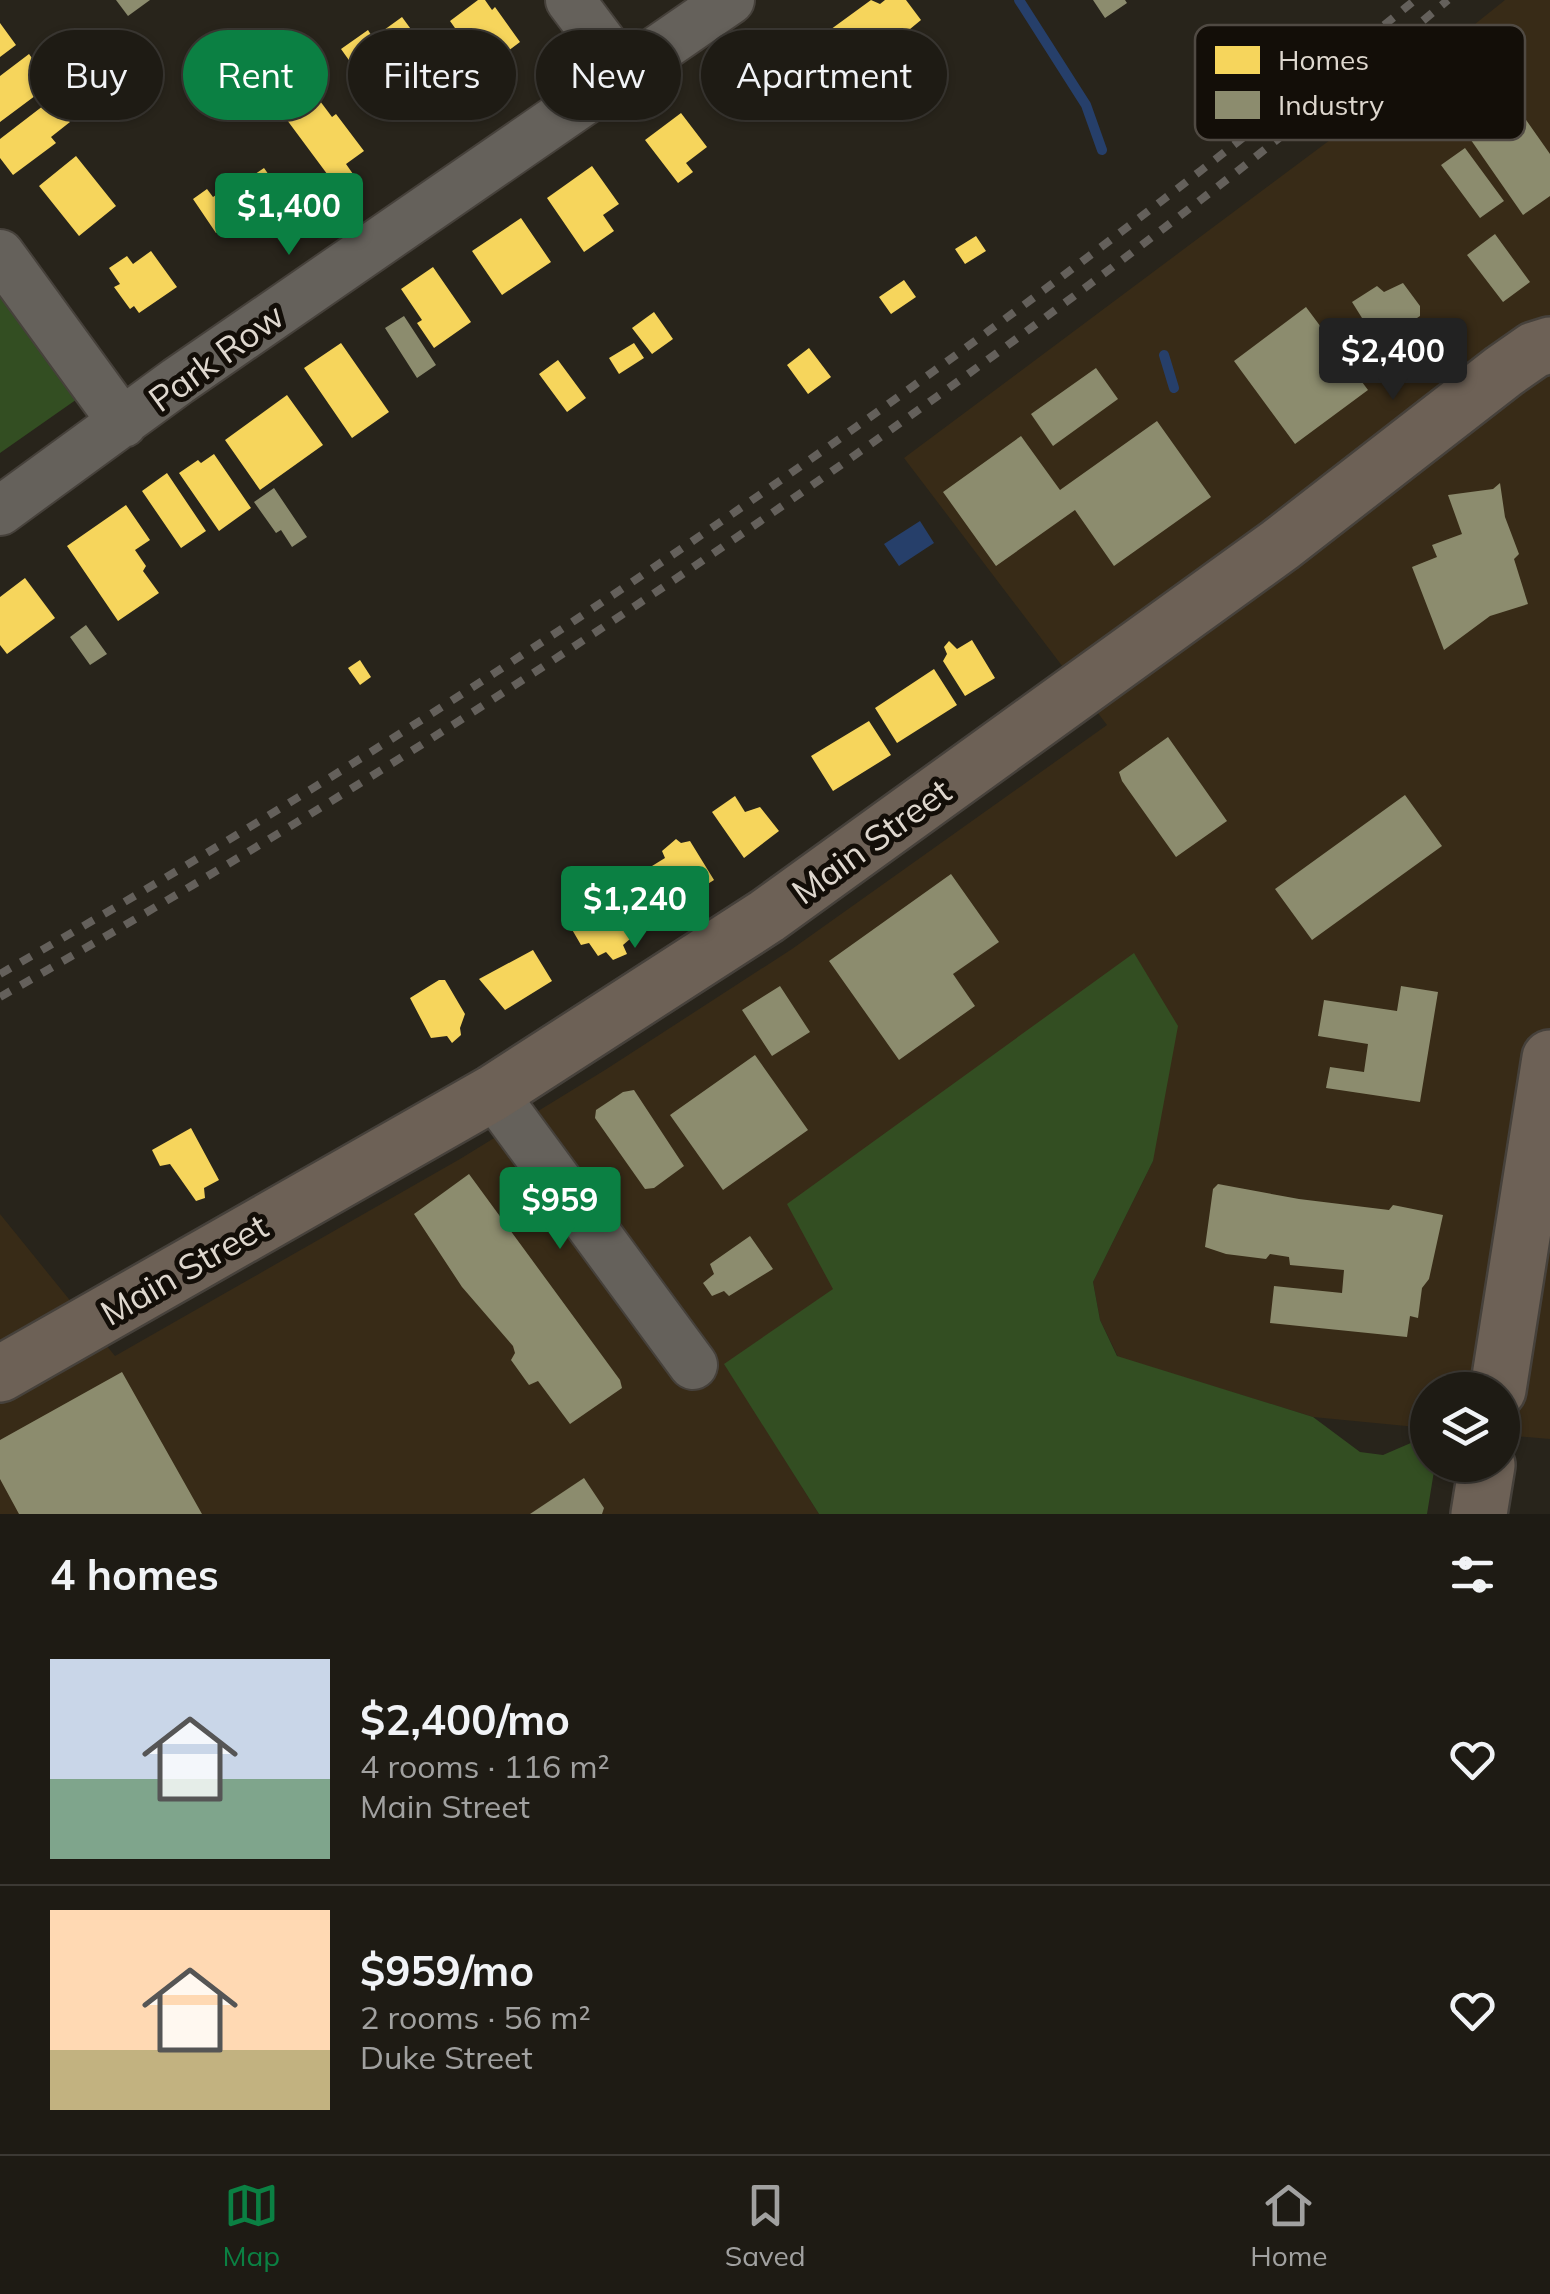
<!DOCTYPE html>
<html lang="en">
<head>
<meta charset="utf-8">
<style>
	body { margin:0; font-family:Mulish,sans-serif; background:#2b2822; color:#f1f3f6; height:100vh; display:flex; flex-direction:column; font-size:38px; white-space:nowrap }
	* { box-sizing:border-box; margin:0 }
	p { font-size:32px; color:#a1a1a0 }
	.icon { flex:none; width:55px; height:55px; fill:none; stroke:currentColor; stroke-width:2; stroke-linecap:round; stroke-linejoin:round }
	.map { position:relative; height:1514px; overflow:hidden }
	.side { display:flex; flex-direction:column; background:#1e1b14; flex:1 }
	.side>* { flex:none }
	.guide { position:absolute; left:30px; top:30px; width:1000px; height:90px; display:flex; gap:20px }
	.fabs { position:absolute; left:1410px; top:1372px; display:grid; gap:20px }
	.fabs a { display:grid; place-items:center; width:110px; height:110px; border-radius:50%; background:#1e1b14; box-shadow:0 2px 8px #0004,0 0 0 2px #3c3934; font-size:50px }
	.price { position:absolute; translate:-50% -85px; padding:0 22px; border-radius:10px; background:#0b8043; color:#fff; font-size:32px; line-height:65px; filter:drop-shadow(0 2px 5px #0008) }
	.price::after { content:''; position:absolute; left:50%; top:60px; width:30px; height:22px; margin-left:-15px; background:inherit; clip-path:polygon(0 0,100% 0,50% 100%) }
	.price.selected { background:#222; color:#fff }
	ul { padding:0; list-style:none }
	li { display:flex; align-items:center; gap:30px; height:250px; padding:0 50px }
	li+li { border-top:2px solid #3c3934 }
	li span { display:grid; place-items:center; flex:none; width:280px; height:200px; border-radius:0px; color:#555 }
	li>.icon { margin-inline-start:auto }
	span .icon { width:120px; height:120px; fill:#fffc; stroke-width:1 }
	li b { font-size:42px }
	h2 { display:flex; justify-content:space-between; align-items:center; height:120px; padding:0 50px; font-size:42px }
	.tag { padding:0 35px; border-radius:45px; background:#1e1b14; box-shadow:0 2px 8px #0004,0 0 0 2px #3c3934; font-size:35px; line-height:90px }
	.tag.selected { background:#0b8043; color:#fff }
	.menu { display:flex; justify-content:space-around; align-items:center; height:140px; border-top:2px solid #3c3934; background:#1e1b14; font-size:28px; color:#a1a1a0 }
	.menu a { display:grid; justify-items:center; gap:5px }
	.menu .selected { color:#0b8043 }
	.map>svg:first-child { display:block }
	.built { fill:#382b17 }
	.green { fill:#334e22 }
	.water { fill:#263f6a }
	.homes { fill:#f6d55c }
	.industry { fill:#8c8c6e }
	.lines { fill:none; stroke-linecap:round; stroke-linejoin:round }
	.stream { stroke:#263f6a; stroke-width:10 }
	.minor-casing { stroke:#46413b; stroke-width:52 }
	.major-casing { stroke:#46413b; stroke-width:60 }
	.minor { stroke:#65615b; stroke-width:48 }
	.major { stroke:#6d6156; stroke-width:55 }
	.rail { stroke:#64605b; stroke-width:8; stroke-dasharray:12 12; stroke-linecap:butt }
	.labels { text-anchor:middle; dominant-baseline:central; stroke-width:10; stroke-linejoin:round; paint-order:stroke }
	.street-label { font-size:35px; fill:#ded7ce; stroke:#130e08 }
	.key { fill:#130e08; stroke:#504a43; stroke-width:2.5 }
	.key-label { font-size:28px; fill:#ded7ce }
</style>
</head>
<body>
<div class="map">
<svg width="1550" height="1514" viewBox="0 0 1550 1514">
	<rect width="100%" height="100%" fill="#28241b"/>
	<path class="built" d="M 1505,0 L 1550,0 L 1550,1439 L 1503,1435 L 1502,1390 L 1428,1390 L 1427,1428 L 1313,1417 L 1118,1357 L 1100,1320 L 1093,1282 L 1153,1161 L 834,1289 L 725,1364 L 819,1514 L 0,1514 L 0,1214 L 115,1356 L 460,1159 L 605,1070 L 792,949 L 1107,725 L 904,458 L 1334,137 Z"/>
	<path class="green" d="M 0,286 L 80,397 L 0,453 Z
		M 1134,953 L 1178,1026 L 1153,1161 L 1093,1282 L 1100,1320 L 1117,1356 L 1313,1417 L 1360,1452 L 1383,1455 L 1427,1436 L 1428,1465 L 1435,1465 L 1427,1514 L 819,1514 L 724,1364 L 833,1289 L 787,1204 Z"/>
	<path class="water" d="M 920,521 L 934,543 L 899,566 L 884,544 Z"/>
	<path class="homes" d="M 478,0 L 485,0 L 492,10 L 495,7 L 520,42 L 500,57 L 505,65 L 489,76 L 450,21 Z
		M 871,0 L 880,4 L 885,0 L 906,0 L 921,20 L 904,34 L 906,37 L 877,58 L 887,72 L 863,89 L 852,75 L 831,90 L 809,59 L 830,44 L 823,35 Z
		M 402,17 L 449,81 L 420,102 L 415,95 L 388,115 L 341,49 L 368,30 L 373,38 Z
		M 0,23 L 16,45 L 0,57 Z
		M 777,42 L 799,74 L 794,78 L 805,96 L 779,113 L 769,97 L 760,103 L 737,69 Z
		M 29,54 L 51,84 L 0,122 L 0,76 Z
		M 317,97 L 332,117 L 336,114 L 364,151 L 346,164 L 353,174 L 336,186 L 287,120 Z
		M 52,99 L 70,122 L 51,137 L 56,143 L 13,175 L 0,158 L 0,139 Z
		M 681,113 L 707,147 L 686,163 L 693,172 L 678,183 L 645,140 Z
		M 76,156 L 116,206 L 79,236 L 39,186 Z
		M 592,166 L 619,204 L 603,215 L 614,231 L 584,252 L 547,198 Z
		M 264,168 L 288,202 L 252,228 L 243,215 L 216,233 L 193,199 L 207,189 L 213,197 L 231,185 L 233,189 Z
		M 521,218 L 551,262 L 502,295 L 472,251 Z
		M 976,236 L 986,251 L 965,264 L 955,249 Z
		M 151,251 L 177,287 L 139,313 L 134,306 L 130,309 L 114,287 L 120,284 L 109,268 L 127,256 L 133,264 Z
		M 433,267 L 471,322 L 434,348 L 417,323 L 422,320 L 401,289 Z
		M 904,280 L 916,297 L 891,314 L 879,297 Z
		M 654,312 L 673,339 L 652,354 L 632,328 Z
		M 341,343 L 389,412 L 352,438 L 304,368 Z
		M 634,343 L 644,358 L 619,374 L 609,358 Z
		M 809,348 L 831,377 L 808,394 L 787,365 Z
		M 558,360 L 586,398 L 567,412 L 539,374 Z
		M 287,395 L 323,445 L 260,490 L 225,440 Z
		M 214,454 L 251,508 L 219,531 L 179,473 L 198,460 L 201,463 Z
		M 167,473 L 206,531 L 181,548 L 142,491 Z
		M 126,505 L 150,540 L 135,550 L 146,566 L 143,571 L 159,593 L 118,621 L 67,546 Z
		M 25,578 L 55,618 L 7,654 L 0,645 L 0,597 Z
		M 972,640 L 995,678 L 965,696 L 943,661 L 947,654 L 944,647 L 949,641 L 957,649 Z
		M 360,660 L 371,677 L 360,685 L 348,668 Z
		M 934,669 L 957,705 L 897,743 L 875,708 Z
		M 869,721 L 891,755 L 833,791 L 811,756 Z
		M 735,796 L 745,812 L 760,807 L 779,831 L 744,858 L 712,812 Z
		M 676,839 L 681,843 L 690,841 L 714,880 L 684,899 L 671,882 L 663,886 L 652,866 L 665,858 L 662,851 Z
		M 596,891 L 602,891 L 630,939 L 623,945 L 627,954 L 613,960 L 606,952 L 598,956 L 589,943 L 581,945 L 563,914 Z
		M 533,950 L 552,981 L 505,1010 L 479,979 Z
		M 439,980 L 445,980 L 465,1014 L 460,1028 L 461,1035 L 452,1043 L 447,1036 L 431,1038 L 410,998 Z
		M 191,1128 L 219,1180 L 204,1188 L 205,1198 L 196,1201 L 170,1164 L 160,1166 L 152,1150 Z"/>
	<path class="industry" d="M 116,0 L 150,0 L 128,16 Z
		M 1093,0 L 1125,0 L 1127,3 L 1105,18 Z
		M 131,51 L 151,76 L 131,92 L 111,67 Z
		M 1510,97 L 1550,154 L 1550,196 L 1523,215 L 1464,130 Z
		M 1465,148 L 1504,201 L 1480,218 L 1441,165 Z
		M 1495,234 L 1530,282 L 1503,302 L 1467,255 Z
		M 1403,283 L 1420,306 L 1420,316 L 1411,322 L 1427,349 L 1401,365 L 1384,337 L 1377,342 L 1352,302 L 1377,286 L 1384,292 Z
		M 1306,307 L 1368,390 L 1295,444 L 1234,361 Z
		M 404,316 L 436,365 L 417,378 L 385,328 Z
		M 1096,368 L 1118,399 L 1053,446 L 1031,414 Z
		M 1157,421 L 1211,497 L 1114,566 L 1075,510 L 996,566 L 943,492 L 1021,436 L 1060,490 Z
		M 1500,483 L 1505,517 L 1519,554 L 1514,559 L 1528,604 L 1490,616 L 1444,650 L 1412,567 L 1437,557 L 1432,545 L 1462,534 L 1448,495 L 1493,489 Z
		M 274,488 L 307,537 L 292,547 L 281,530 L 276,533 L 254,502 Z
		M 86,625 L 107,654 L 90,665 L 70,637 Z
		M 1168,737 L 1227,821 L 1176,857 L 1122,781 L 1119,772 Z
		M 1405,795 L 1442,846 L 1312,940 L 1275,889 Z
		M 951,874 L 999,942 L 953,974 L 975,1006 L 899,1060 L 829,961 Z
		M 780,986 L 810,1032 L 772,1056 L 742,1010 Z
		M 1401,986 L 1438,992 L 1420,1102 L 1326,1088 L 1330,1067 L 1364,1072 L 1368,1044 L 1318,1036 L 1324,1000 L 1397,1011 Z
		M 755,1055 L 808,1130 L 723,1190 L 670,1115 Z
		M 634,1090 L 684,1166 L 654,1188 L 645,1189 L 595,1118 L 596,1110 L 623,1092 Z
		M 469,1174 L 620,1380 L 622,1388 L 570,1424 L 538,1381 L 529,1385 L 511,1360 L 515,1353 L 513,1346 L 462,1287 L 414,1214 Z
		M 1218,1184 L 1299,1199 L 1389,1210 L 1393,1205 L 1443,1215 L 1429,1279 L 1422,1288 L 1418,1318 L 1410,1316 L 1407,1337 L 1270,1323 L 1274,1286 L 1342,1293 L 1344,1270 L 1290,1265 L 1289,1257 L 1270,1254 L 1266,1259 L 1226,1254 L 1205,1247 L 1213,1189 Z
		M 750,1236 L 773,1269 L 729,1296 L 724,1291 L 712,1296 L 703,1283 L 714,1274 L 710,1264 Z
		M 122,1372 L 202,1514 L 19,1514 L 0,1479 L 0,1440 Z
		M 584,1478 L 604,1508 L 602,1514 L 530,1514 Z"/>
	<g class="lines">
		<path class="stream" d="M 1019,0 L 1086,105 L 1102,150
			M 1164,355 L 1174,388"/>
		<g class="minor-casing">
			<path id="minor" d="M 570,0 L 624,72
				M 0,254 L 123,423
				M 0,511 L 178,381 L 730,0
				M 493,1093 L 693,1365"/>
		</g>
		<g class="major-casing">
			<path id="major" d="M 0,1374 L 493,1093 L 767,916 L 1280,545 L 1504,371 L 1534,350 L 1550,345
				M 1498,1390 L 1550,1058
				M 1479,1514 L 1487,1465"/>
		</g>
		<use href="#minor" class="minor"/>
		<use href="#major" class="major"/>
		<path class="rail" d="M 0,974 C 499,690 971,363 1415,0
			M 0,997 C 415,762 815,497 1194,205 C 1280,139 1364,69 1448,0"/>
	</g>
	<g class="labels">
		<g class="street-label">
			<text transform="translate(216 357) rotate(-36)">Park Row</text>
			<text transform="translate(871 841) rotate(-36)">Main Street</text>
			<text transform="translate(184 1269) rotate(-30)">Main Street</text>
		</g>
	</g>
	<rect x="1195" y="25" width="330" height="115" rx="15" class="key"/>
	<rect x="1215" y="46" width="45" height="28" fill="#f6d55c"/>
	<rect x="1215" y="91" width="45" height="28" fill="#8c8c6e"/>
	<g class="key-label">
		<text x="1278" y="70">Homes</text>
		<text x="1278" y="115">Industry</text>
	</g>
</svg>
<div class="fabs">
<a><svg class="icon" aria-label="layers" viewBox="0 0 24 24"><path d="M12 4l9 5-9 5-9-5zM3 14l9 5 9-5"/></svg></a>
</div>
<b class="price" style="left:289px;top:258px">$1,400</b>
<b class="price selected" style="left:1393px;top:403px">$2,400</b>
<b class="price" style="left:635px;top:951px">$1,240</b>
<b class="price" style="left:560px;top:1252px">$959</b>
<div class="guide">
<a class="tag">Buy</a>
<a class="tag selected">Rent</a>
<a class="tag">Filters</a>
<a class="tag">New</a>
<a class="tag">Apartment</a>
</div>
</div>
<section class="side">
<h2>4 homes<svg class="icon" aria-label="filters" viewBox="0 0 24 24"><path d="M4 7h16M4 17h16"/><circle cx="9" cy="7" r="2"/><circle cx="15" cy="17" r="2"/></svg></h2>
<ul>
<li><span style="background:linear-gradient(#c9d6e8 60%,#7fa58c 0)"><svg class="icon" aria-label="home" viewBox="0 0 24 24"><path d="M3 11l9-7 9 7M6 9v11h12V9"/></svg></span><div><b>$2,400/mo</b><p>4 rooms · 116 m²</p><p>Main Street</p></div><svg class="icon" aria-label="heart" viewBox="0 0 24 24"><path d="M12 20l-8-8c-3-5 5-10 8-4 3-6 11-1 8 4z"/></svg></li>
<li><span style="background:linear-gradient(#ffd9b3 70%,#c2b280 0)"><svg class="icon" aria-label="home" viewBox="0 0 24 24"><path d="M3 11l9-7 9 7M6 9v11h12V9"/></svg></span><div><b>$959/mo</b><p>2 rooms · 56 m²</p><p>Duke Street</p></div><svg class="icon" aria-label="heart" viewBox="0 0 24 24"><path d="M12 20l-8-8c-3-5 5-10 8-4 3-6 11-1 8 4z"/></svg></li>
</ul>
</section>
<nav class="menu">
<a class="selected"><svg class="icon" aria-label="map" viewBox="0 0 24 24"><path d="M3 6l6-2 6 2 6-2v14l-6 2-6-2-6 2zM9 4v14M15 6v14"/></svg>Map</a>
<a><svg class="icon" aria-label="saved" viewBox="0 0 24 24"><path d="M7 4h10v16l-5-4-5 4z"/></svg>Saved</a>
<a><svg class="icon" aria-label="home" viewBox="0 0 24 24"><path d="M3 11l9-7 9 7M6 9v11h12V9"/></svg>Home</a>
</nav>
</body>
</html>
